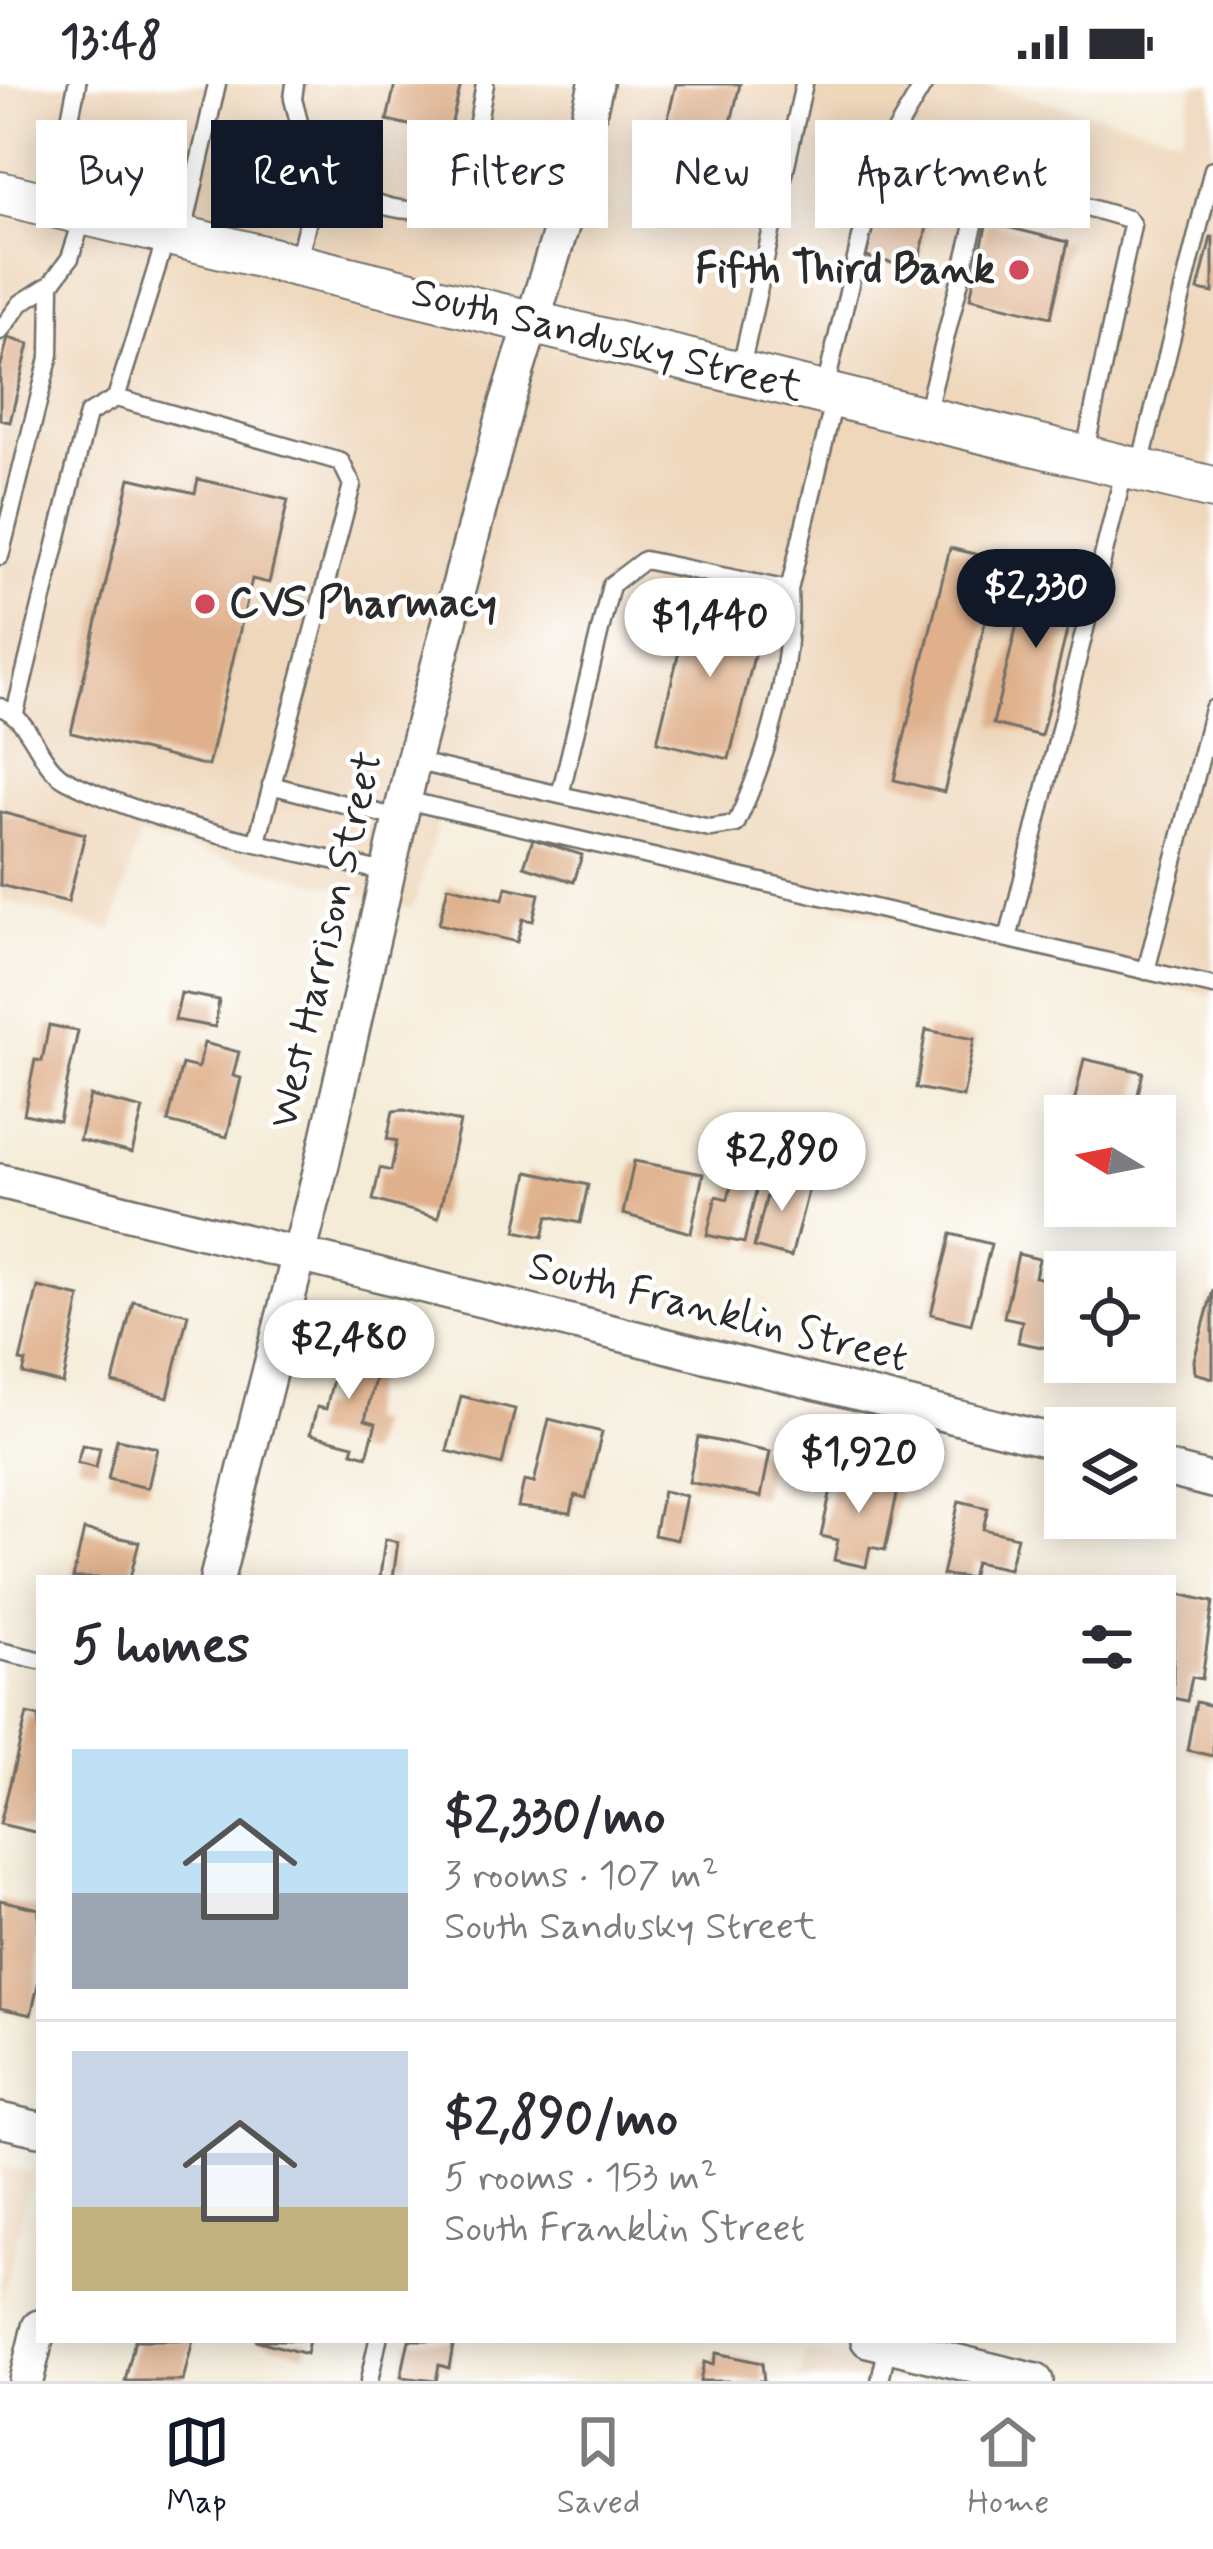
<!DOCTYPE html>
<html lang="en">
<head>
<meta charset="utf-8">
<style>
	body { margin:0; font-family:Mynerve,sans-serif; background:#f7f7f7; color:#2b2b33; height:100vh; display:flex; flex-direction:column; font-size:45px; white-space:nowrap }
	* { box-sizing:border-box; margin:0 }
	p { font-size:39px; color:#7c7c81 }
	.icon { flex:none; width:66px; height:66px; fill:none; stroke:currentColor; stroke-width:2; stroke-linecap:round; stroke-linejoin:round }
	.map { position:relative; flex:1; overflow:hidden }
	.drawer { position:absolute; left:36px; top:1491px; width:1140px; height:768px; display:flex; flex-direction:column; background:#fff; border-radius:0px; box-shadow:0 6px 30px #0003 }
	.drawer>* { flex:none }
	.hud { position:absolute; left:36px; top:36px; width:1143px; height:108px; display:flex; gap:24px }
	.needle { width:78px; rotate:280deg }
	.tools { position:absolute; left:1044px; top:1011px; display:grid; gap:24px }
	.tools a { display:grid; place-items:center; width:132px; height:132px; border-radius:0px; background:#fff; box-shadow:0 6px 30px #0003; font-size:60px }
	.price { position:absolute; translate:-50% -102px; padding:0 27px; border-radius:42px; background:#fff; color:#222; font-size:39px; line-height:78px; filter:drop-shadow(0 3px 6px #0008) }
	.price::after { content:''; position:absolute; left:50%; top:72px; width:36px; height:27px; margin-left:-18px; background:inherit; clip-path:polygon(0 0,100% 0,50% 100%) }
	.price.current { background:#111827; color:#fff }
	ul { padding:0; list-style:none }
	li { display:flex; align-items:center; gap:36px; height:300px; padding:0 36px }
	li+li { border-top:3px solid #e1e1e2 }
	li span { display:grid; place-items:center; flex:none; width:336px; height:240px; border-radius:0px; color:#555 }
	li>.icon { margin-inline-start:auto }
	span .icon { width:144px; height:144px; fill:#fffc; stroke-width:1 }
	li b { font-size:51px }
	h2 { display:flex; justify-content:space-between; align-items:center; height:144px; padding:0 36px; font-size:51px }
	.tag { padding:0 42px; border-radius:0px; background:#fff; box-shadow:0 6px 30px #0003; font-size:42px; line-height:108px }
	.tag.current { background:#111827; color:#fff }
	.status { display:flex; justify-content:space-between; align-items:center; height:84px; padding:0 60px; background:#fff; direction:ltr }
	.status svg { height:33px; fill:currentColor }
	.menu { display:flex; justify-content:space-around; align-items:center; height:168px; border-top:3px solid #e1e1e2; background:#fff; font-size:33px; color:#7c7c81 }
	.menu a { display:grid; justify-items:center; gap:6px }
	.menu .current { color:#111827 }
	.map>svg:first-child { display:block }
	.built { fill:#eed7bb }
	.building { fill:#dfb08b }
	.lines { fill:none; stroke-linecap:round; stroke-linejoin:round }
	.service-casing { stroke:#726f68; stroke-width:21 }
	.minor-casing { stroke:#726f68; stroke-width:38 }
	.tertiary-casing { stroke:#726f68; stroke-width:46 }
	.service { stroke:#fff; stroke-width:16 }
	.minor { stroke:#fff; stroke-width:33 }
	.tertiary { stroke:#fff; stroke-width:42 }
	.poi-dot { fill:#d1495b; stroke:#fff; stroke-width:4.5 }
	.labels { text-anchor:middle; dominant-baseline:central; stroke-width:9; stroke-linejoin:round; paint-order:stroke }
	.poi-label { font-size:42px; font-weight:bold; fill:#2b2b2b; stroke:#fff; text-anchor:end }
	.street-label { font-size:42px; fill:#2b2b2b; stroke:#fff }
</style>
</head>
<body>
<div class="status"><b>13:48</b><svg viewBox="0 0 49 12"><path d="M0 12V9h3v3zM5 12V6h3v6zM10 12V3h3v9zM15 12V0h3v12zM26 1h20v11H26zM47 4h2v5h-2z"/></svg></div>
<div class="map">
<svg width="1213" height="2297" viewBox="0 0 1213 2297">
	<rect width="100%" height="100%" fill="#fff"/>
	<filter id="ink" filterUnits="userSpaceOnUse"><feTurbulence type="fractalNoise" baseFrequency=".00833" numOctaves="2"/><feDisplacementMap in="SourceGraphic" scale="24" xChannelSelector="R" yChannelSelector="G"/><feConvolveMatrix kernelMatrix="1 2 1 2 8 2 1 2 1" color-interpolation-filters="sRGB"/></filter>
	<filter id="wash" filterUnits="userSpaceOnUse"><feTurbulence type="fractalNoise" baseFrequency=".004" numOctaves="4" result="noise"/><feDisplacementMap in="SourceGraphic" scale="48" xChannelSelector="R" yChannelSelector="G"/><feGaussianBlur stdDeviation="2.7" result="paint"/><feColorMatrix in="noise" values="0 0 0 0 0 0 0 0 0 0 0 0 0 0 0 0 0 1.4 0 .05"/><feComposite in="paint" operator="in"/></filter>
	<g filter="url(#wash)">
		<rect width="100%" height="100%" fill="#f5ecd8"/>
		<path class="built" d="M 0,0 L 978,0 L 1181,52 L 1194,0 L 1213,0 L 1213,913 L 442,725 L 413,825 L 139,752 L 112,847 L 0,815 Z
			M 0,2081 L 32,2089 L 0,2225 Z
			M 806,2267 L 931,2297 L 799,2297 Z"/>
		<g id="blocks">
			<path class="building" d="M 395,0 L 461,0 L 449,50 L 387,36 Z
				M 676,0 L 740,0 L 728,51 L 739,53 L 729,98 L 713,94 L 705,127 L 649,114 Z
				M 883,101 L 934,113 L 917,185 L 866,173 Z
				M 987,138 L 1068,158 L 1051,233 L 970,214 Z
				M 1211,153 L 1213,153 L 1213,209 L 1198,206 Z
				M 8,254 L 29,260 L 10,338 L 0,336 L 0,285 Z
				M 130,394 L 195,409 L 198,395 L 288,416 L 269,499 L 252,495 L 208,682 L 71,649 Z
				M 950,464 L 1000,476 L 944,708 L 894,696 Z
				M 1031,482 L 1080,494 L 1041,652 L 993,640 Z
				M 691,518 L 763,535 L 729,675 L 657,658 Z
				M 0,728 L 85,750 L 68,818 L 0,801 Z
				M 533,755 L 582,771 L 574,798 L 524,782 Z
				M 448,802 L 503,815 L 506,803 L 539,810 L 533,837 L 523,835 L 517,858 L 439,840 Z
				M 181,909 L 219,916 L 215,943 L 175,936 Z
				M 49,941 L 78,947 L 59,1037 L 24,1030 L 35,976 L 42,977 Z
				M 926,946 L 974,955 L 963,1013 L 916,1004 Z
				M 204,959 L 239,968 L 233,992 L 241,994 L 227,1053 L 168,1038 L 182,980 L 198,984 Z
				M 1084,975 L 1143,988 L 1133,1032 L 1071,1032 Z
				M 90,1012 L 143,1025 L 132,1069 L 79,1056 Z
				M 404,1026 L 460,1038 L 438,1134 L 373,1116 L 380,1084 L 391,1087 L 397,1057 L 387,1055 L 393,1027 Z
				M 634,1077 L 703,1090 L 691,1149 L 623,1130 Z
				M 773,1087 L 811,1096 L 791,1173 L 754,1163 Z
				M 528,1088 L 588,1101 L 580,1139 L 548,1132 L 543,1153 L 516,1147 Z
				M 732,1097 L 757,1103 L 744,1159 L 707,1151 L 716,1112 L 728,1115 Z
				M 951,1150 L 991,1160 L 971,1240 L 931,1230 Z
				M 1018,1170 L 1039,1175 L 1035,1193 L 1065,1200 L 1051,1265 L 1018,1258 L 1022,1237 L 1004,1233 Z
				M 38,1203 L 80,1213 L 63,1300 L 23,1290 L 26,1278 L 20,1277 Z
				M 1213,1206 L 1213,1294 L 1195,1289 L 1194,1276 Z
				M 133,1217 L 188,1230 L 168,1313 L 113,1299 Z
				M 348,1262 L 376,1268 L 373,1281 L 378,1282 L 365,1336 L 376,1339 L 367,1372 L 352,1368 L 354,1361 L 310,1350 L 317,1323 L 326,1325 L 338,1273 L 344,1274 Z
				M 461,1312 L 515,1325 L 502,1381 L 447,1367 Z
				M 549,1335 L 602,1348 L 586,1414 L 575,1411 L 571,1429 L 518,1423 L 524,1397 L 534,1399 Z
				M 698,1353 L 770,1368 L 761,1413 L 689,1398 Z
				M 117,1355 L 157,1364 L 148,1404 L 108,1395 Z
				M 82,1361 L 100,1364 L 96,1384 L 77,1379 Z
				M 835,1387 L 899,1401 L 885,1466 L 870,1463 L 866,1483 L 834,1476 L 838,1456 L 821,1452 Z
				M 663,1407 L 686,1412 L 677,1456 L 654,1451 Z
				M 959,1417 L 988,1424 L 983,1445 L 1017,1453 L 1009,1485 L 975,1478 L 971,1494 L 942,1491 Z
				M 84,1446 L 139,1458 L 130,1494 L 73,1494 Z
				M 385,1455 L 398,1458 L 393,1494 L 380,1493 Z
				M 1179,1510 L 1213,1518 L 1202,1595 L 1192,1593 L 1187,1617 L 1173,1614 L 1173,1536 Z
				M 1196,1618 L 1213,1622 L 1213,1672 L 1187,1666 Z
				M 27,1630 L 39,1633 L 39,1749 L 0,1740 Z
				M 0,1816 L 39,1825 L 39,1896 L 31,1931 L 0,1924 Z
				M 135,2256 L 193,2256 L 183,2297 L 125,2297 Z
				M 255,2256 L 309,2256 L 306,2270 Z
				M 409,2256 L 454,2256 L 449,2284 L 439,2281 L 436,2297 L 401,2293 Z
				M 716,2269 L 762,2279 L 764,2297 L 700,2297 L 704,2278 L 713,2281 Z"/>
		</g>
	</g>
	<g filter="url(#ink)">
		<use href="#blocks" fill-opacity="0" stroke="#726f68" stroke-width="3"/>
		<g class="lines">
			<g class="service-casing">
				<path id="service" d="M 295,0 L 293,15 L 316,103 L 297,181
					M 316,103 C 383,110 403,152 466,101 L 485,0
					M 52,122 L 77,0
					M 182,153 L 217,0
					M 0,247 L 21,219 L 51,200
					M 740,288 L 804,0
					M 824,309 L 880,74 L 924,0
					M 116,314 L 341,378 L 352,401 L 257,757
					M 925,334 L 986,94 L 1128,135 L 1132,141 L 1084,372
					M 1139,386 L 1213,85
					M 0,472 L 50,270 L 51,200 L 70,174 L 84,131
					M 0,623 C 34,636 37,681 67,696 C 166,746 282,763 389,789
					M 15,629 L 88,330 L 116,314 L 167,151
					M 413,677 L 560,711 L 611,501 L 644,476 L 789,506 L 835,313
					M 271,701 L 401,735
					M 560,711 L 710,744 L 736,740 C 770,666 793,588 789,506
					M 405,716 L 1213,902
					M 1008,855 L 1125,384
					M 1146,887 L 1213,625
					M 0,1567 L 39,1576
					M 369,2297 L 378,2256
					M 880,2297 L 888,2261"/>
			</g>
			<g class="minor-casing">
				<path id="minor" d="M 0,1097 L 1065,1360
					M 1155,1382 L 1213,1397
					M 217,1494 L 322,1080 L 413,677 L 507,319 L 562,142 L 596,0
					M 0,2036 L 39,2045
					M 868,2256 L 1036,2297
					M 26,2297 L 39,2243"/>
			</g>
			<g class="tertiary-casing">
				<path id="tertiary" d="M 0,109 L 1213,404"/>
			</g>
			<use href="#service" class="service"/>
			<use href="#minor" class="minor"/>
			<use href="#tertiary" class="tertiary"/>
		</g>
	</g>
	<g class="poi-dot">
		<circle cx="1019" cy="186" r="12"/>
		<circle cx="205" cy="520" r="12"/>
	</g>
	<g class="labels">
		<g class="poi-label">
			<text x="995" y="186">Fifth Third Bank</text>
			<text x="229" y="520" text-anchor="start">CVS Pharmacy</text>
		</g>
		<g class="street-label">
			<text transform="translate(607 257) rotate(14)">South Sandusky Street</text>
			<text transform="translate(327 856) rotate(-77)">West Harrison Street</text>
			<text transform="translate(718 1229) rotate(14)">South Franklin Street</text>
		</g>
	</g>
</svg>
<div class="tools">
<a><svg class="needle" viewBox="-14 -14 28 28"><path d="M0-13l5 13h-10z" fill="#e53935"/><path d="M0 13l5-13h-10z" fill="#7c7c81"/></svg></a>
<a><svg class="icon" aria-label="locate" viewBox="0 0 24 24"><circle cx="12" cy="12" r="6"/><path d="M12 2v4M12 18v4M2 12h4M18 12h4"/></svg></a>
<a><svg class="icon" aria-label="layers" viewBox="0 0 24 24"><path d="M12 4l9 5-9 5-9-5zM3 14l9 5 9-5"/></svg></a>
</div>
<b class="price current" style="left:1036px;top:567px">$2,330</b>
<b class="price" style="left:710px;top:596px">$1,440</b>
<b class="price" style="left:782px;top:1130px">$2,890</b>
<b class="price" style="left:349px;top:1318px">$2,480</b>
<b class="price" style="left:859px;top:1432px">$1,920</b>
<div class="hud">
<a class="tag">Buy</a>
<a class="tag current">Rent</a>
<a class="tag">Filters</a>
<a class="tag">New</a>
<a class="tag">Apartment</a>
</div>
<section class="drawer">
<h2>5 homes<svg class="icon" aria-label="filters" viewBox="0 0 24 24"><path d="M4 7h16M4 17h16"/><circle cx="9" cy="7" r="2"/><circle cx="15" cy="17" r="2"/></svg></h2>
<ul>
<li><span style="background:linear-gradient(#bfe0f5 60%,#9aa5b1 0)"><svg class="icon" aria-label="home" viewBox="0 0 24 24"><path d="M3 11l9-7 9 7M6 9v11h12V9"/></svg></span><div><b>$2,330/mo</b><p>3 rooms · 107 m²</p><p>South Sandusky Street</p></div></li>
<li><span style="background:linear-gradient(#c9d6e8 65%,#c2b280 0)"><svg class="icon" aria-label="home" viewBox="0 0 24 24"><path d="M3 11l9-7 9 7M6 9v11h12V9"/></svg></span><div><b>$2,890/mo</b><p>5 rooms · 153 m²</p><p>South Franklin Street</p></div></li>
</ul>
</section>
</div>
<nav class="menu">
<a class="current"><svg class="icon" aria-label="map" viewBox="0 0 24 24"><path d="M3 6l6-2 6 2 6-2v14l-6 2-6-2-6 2zM9 4v14M15 6v14"/></svg>Map</a>
<a><svg class="icon" aria-label="saved" viewBox="0 0 24 24"><path d="M7 4h10v16l-5-4-5 4z"/></svg>Saved</a>
<a><svg class="icon" aria-label="home" viewBox="0 0 24 24"><path d="M3 11l9-7 9 7M6 9v11h12V9"/></svg>Home</a>
</nav>
</body>
</html>
